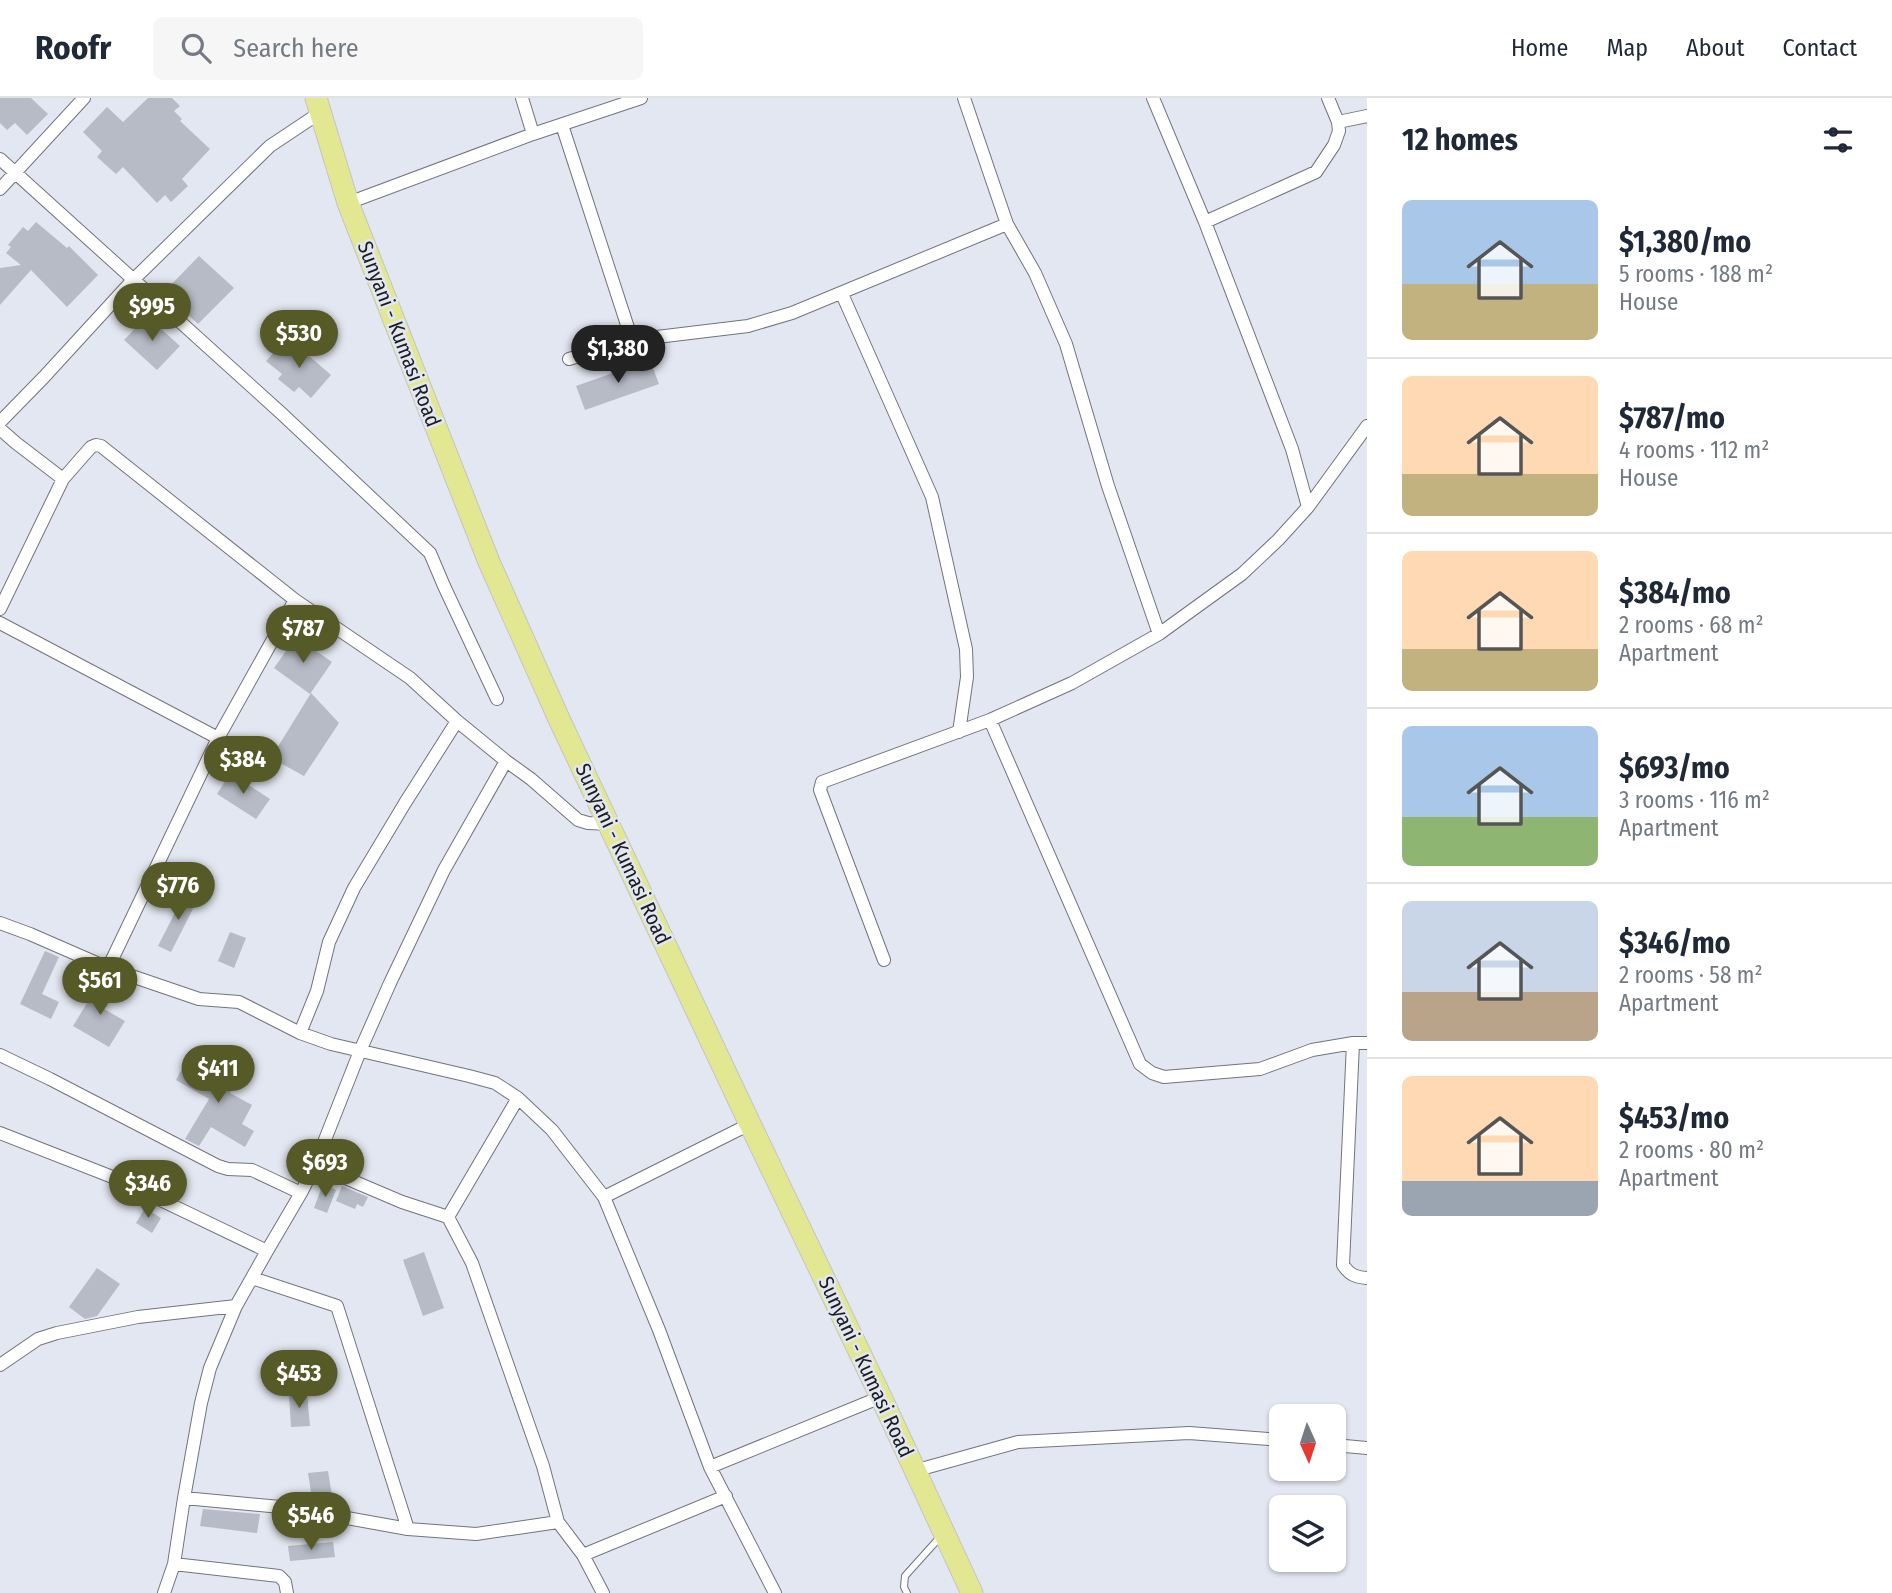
<!DOCTYPE html>
<html lang="en">
<head>
<meta charset="utf-8">
<style>
	body { margin:0; font-family:"Fira Sans Condensed",sans-serif; background:#f6f6f7; color:#1f2937; height:100vh; display:flex; flex-direction:column; font-size:26px; white-space:nowrap }
	* { box-sizing:border-box; margin:0 }
	p { font-size:23px; color:#747a83 }
	.icon { flex:none; width:38px; height:38px; fill:none; stroke:currentColor; stroke-width:2; stroke-linecap:round; stroke-linejoin:round }
	.map { position:relative; flex:1; overflow:hidden }
	.sheet { display:flex; flex-direction:column; background:#fff; width:525px }
	.sheet>* { flex:none }
	.needle { width:46px; rotate:177deg }
	.tools { position:absolute; left:1269px; top:1306px; display:grid; gap:14px }
	.tools a { display:grid; place-items:center; width:77px; height:77px; border-radius:10px; background:#fff; box-shadow:0 2px 5px #0004; font-size:35px }
	.price { position:absolute; translate:-50% -60px; padding:0 16px; border-radius:24px; background:#555a27; color:#fff; font-size:23px; line-height:46px; filter:drop-shadow(0 2px 4px #0008) }
	.price::after { content:''; position:absolute; left:50%; top:42px; width:21px; height:16px; margin-left:-10px; background:inherit; clip-path:polygon(0 0,100% 0,50% 100%) }
	.price.on { background:#222; color:#fff }
	ul { padding:0; list-style:none }
	li { display:flex; align-items:center; gap:21px; height:175px; padding:0 35px }
	li+li { border-top:2px solid #e0e1e3 }
	li span { display:grid; place-items:center; flex:none; width:196px; height:140px; border-radius:10px; color:#555 }
	li>.icon { margin-inline-start:auto }
	span .icon { width:84px; height:84px; fill:#fffc; stroke-width:1 }
	li b { font-size:30px }
	h2 { display:flex; justify-content:space-between; align-items:center; height:84px; padding:0 35px; font-size:30px }
	header { display:flex; align-items:center; gap:42px; box-sizing:border-box; height:98px; padding:0 35px; background:#fff; border-bottom:2px solid #e0e1e3 }
	header strong { font-size:33px }
	nav { display:flex; gap:38px; margin-inline-start:auto; font-size:24px }
	.search { width:490px; height:63px; background:#f6f6f7; display:flex; align-items:center; gap:18px; box-sizing:border-box; padding:0 24px; border-radius:10px; color:#747a83; font-size:26px }
	main { display:flex; flex:1; min-height:0 }
	.map>svg:first-child { display:block }
	.building { fill:#b7bbc5 }
	.lines { fill:none; stroke-linecap:round; stroke-linejoin:round }
	.service-casing { stroke:#71747d; stroke-width:8 }
	.minor-casing { stroke:#71747d; stroke-width:14 }
	.primary-casing { stroke:#c4c4c5; stroke-width:23 }
	.service { stroke:#fff; stroke-width:6 }
	.minor { stroke:#fff; stroke-width:12 }
	.primary { stroke:#e2e892; stroke-width:21 }
	.labels { text-anchor:middle; dominant-baseline:central; stroke-width:5; stroke-linejoin:round; paint-order:stroke }
	.street-label { font-size:21px; fill:#1c1d21; stroke:#e3e7f1 }
</style>
</head>
<body>
<header>
<strong>Roofr</strong>
<div class="search"><svg class="icon" aria-label="search" viewBox="0 0 24 24"><circle cx="10" cy="10" r="6"/><path d="M15 15l6 6"/></svg>Search here</div>
<nav><a>Home</a><a>Map</a><a>About</a><a>Contact</a></nav>
</header>
<main>
<div class="map">
<svg width="1367" height="1495" viewBox="0 0 1367 1495">
	<rect width="100%" height="100%" fill="#e3e7f1"/>
	<path class="building" d="M 0,0 L 31,0 L 48,16 L 27,37 L 15,25 L 7,32 L 0,25 Z
		M 148,0 L 172,0 L 180,8 L 174,13 L 182,21 L 180,23 L 210,51 L 182,81 L 188,88 L 171,104 L 165,97 L 157,105 L 123,69 L 116,76 L 97,59 L 102,53 L 83,34 L 107,9 L 123,24 Z
		M 36,124 L 67,150 L 69,148 L 98,177 L 67,209 L 31,172 L 0,207 L 0,170 L 21,167 L 6,155 L 11,149 L 8,147 L 23,129 L 28,133 Z
		M 199,158 L 234,190 L 198,226 L 164,194 Z
		M 147,218 L 180,248 L 157,272 L 124,242 Z
		M 294,245 L 331,277 L 311,300 L 299,289 L 294,294 L 278,281 L 282,276 L 266,263 L 277,251 L 284,257 Z
		M 650,262 L 659,286 L 585,312 L 576,288 Z
		M 296,539 L 332,564 L 310,596 L 274,570 Z
		M 311,595 L 339,625 L 304,678 L 271,660 Z
		M 230,675 L 270,701 L 256,721 L 217,696 Z
		M 186,793 L 199,799 L 171,854 L 158,848 Z
		M 230,834 L 246,840 L 234,870 L 218,863 Z
		M 45,853 L 59,859 L 42,896 L 59,904 L 51,921 L 20,906 Z
		M 100,884 L 115,893 L 104,911 L 125,923 L 109,949 L 73,928 Z
		M 229,963 L 243,971 L 230,995 L 252,1007 L 242,1026 L 254,1033 L 245,1049 L 211,1029 L 199,1048 L 185,1041 L 209,1001 L 176,982 L 185,965 L 218,983 Z
		M 323,1086 L 336,1092 L 327,1115 L 314,1110 Z
		M 342,1088 L 368,1099 L 363,1109 L 357,1106 L 355,1111 L 336,1103 Z
		M 145,1110 L 161,1120 L 152,1135 L 136,1125 Z
		M 424,1154 L 444,1210 L 423,1218 L 403,1162 Z
		M 97,1170 L 120,1186 L 97,1218 L 85,1221 L 69,1209 Z
		M 307,1295 L 310,1328 L 291,1329 L 289,1297 Z
		M 328,1373 L 332,1398 L 312,1400 L 308,1375 Z
		M 203,1411 L 260,1416 L 257,1435 L 200,1428 Z
		M 333,1444 L 335,1459 L 290,1463 L 288,1448 Z"/>
	<g class="lines">
		<g class="service-casing">
			<path id="service" d="M 907,1495 L 904,1489 L 905,1478 L 941,1438"/>
		</g>
		<g class="minor-casing">
			<path id="minor" d="M 522,0 L 533,36
				M 964,0 L 1007,126 L 1035,175 L 1066,246 L 1108,388 L 1159,536
				M 1153,0 L 1205,124 L 1292,351 L 1308,409
				M 1338,24 L 1367,18
				M 562,27 L 632,242
				M 0,61 L 281,315 L 430,455 L 444,488 L 497,601
				M 0,91 L 84,0
				M 348,105 L 533,36 L 641,0
				M 1205,124 L 1316,74 L 1334,47 L 1339,33 L 1338,24 L 1328,0
				M 842,196 L 932,399 L 966,551 L 967,579 L 959,634
				M 569,261 L 632,242 L 748,228 L 792,215 L 1007,126
				M 0,324 L 44,279 L 132,183 L 270,48 L 321,14
				M 0,331 L 16,345 L 63,381
				M 0,511 L 63,381 L 91,349 L 96,347 L 101,348 L 295,502 L 410,580 L 457,623 L 506,663 L 531,681 L 578,722 L 588,725 L 610,726
				M 0,525 L 218,640
				M 990,622 L 1140,966 L 1152,975 L 1164,979 L 1260,971 L 1312,952 L 1353,945 L 1367,945
				M 0,825 L 30,836 L 108,870 L 199,901 L 239,904 L 300,935 L 331,946 L 469,978 L 495,985 L 518,1000 L 552,1032 L 604,1099 L 659,1232 L 710,1369 L 775,1495
				M 884,862 L 823,700 L 820,692 L 822,684 L 990,622 L 1072,585 L 1159,536 L 1242,476 L 1278,442 L 1308,409 L 1367,328
				M 108,870 L 218,640 L 295,502
				M 300,935 L 317,893 L 329,844 L 354,790 L 405,705 L 457,623
				M 1353,945 L 1343,1167 C 1350,1177 1355,1179 1367,1180
				M 0,957 L 50,981 L 218,1068 L 228,1071 L 252,1072 L 301,1095
				M 0,1035 L 115,1080 L 267,1153
				M 315,1067 L 402,1104 L 448,1119 L 472,1165 L 543,1368 L 558,1424 L 583,1457 L 603,1495
				M 604,1099 L 750,1026
				M 448,1119 L 518,1000
				M 252,1180 L 337,1208 L 408,1431
				M 0,1267 L 38,1241 L 57,1235 L 138,1219 L 236,1208
				M 1334,1347 L 1367,1350
				M 710,1369 L 881,1299
				M 914,1373 L 1018,1344 L 1189,1335 L 1281,1342
				M 184,1400 L 291,1410 L 408,1431 L 476,1436 L 558,1424
				M 583,1457 L 726,1398
				M 174,1466 L 279,1478 L 285,1484 L 287,1495
				M 164,1495 L 174,1466 L 184,1400 L 201,1305 L 210,1270 L 236,1208 L 267,1153 L 301,1095 L 315,1067 L 360,953 L 390,885 L 444,772 L 506,663"/>
		</g>
		<g class="primary-casing">
			<path id="primary" d="M 316,0 L 348,105 L 489,464 L 559,621 L 750,1026 L 881,1299 L 972,1495"/>
		</g>
		<use href="#service" class="service"/>
		<use href="#minor" class="minor"/>
		<use href="#primary" class="primary"/>
	</g>
	<g class="labels">
		<g class="street-label">
			<text transform="translate(399 236) rotate(69)">Sunyani - Kumasi Road</text>
			<text transform="translate(623 756) rotate(65)">Sunyani - Kumasi Road</text>
			<text transform="translate(866 1269) rotate(65)">Sunyani - Kumasi Road</text>
		</g>
	</g>
</svg>
<div class="tools">
<a><svg class="needle" viewBox="-14 -14 28 28"><path d="M0-13l5 13h-10z" fill="#e53935"/><path d="M0 13l5-13h-10z" fill="#747a83"/></svg></a>
<a><svg class="icon" aria-label="layers" viewBox="0 0 24 24"><path d="M12 4l9 5-9 5-9-5zM3 14l9 5 9-5"/></svg></a>
</div>
<b class="price" style="left:152px;top:245px">$995</b>
<b class="price" style="left:299px;top:272px">$530</b>
<b class="price on" style="left:618px;top:287px">$1,380</b>
<b class="price" style="left:303px;top:567px">$787</b>
<b class="price" style="left:243px;top:698px">$384</b>
<b class="price" style="left:178px;top:824px">$776</b>
<b class="price" style="left:100px;top:919px">$561</b>
<b class="price" style="left:218px;top:1007px">$411</b>
<b class="price" style="left:325px;top:1101px">$693</b>
<b class="price" style="left:148px;top:1122px">$346</b>
<b class="price" style="left:299px;top:1312px">$453</b>
<b class="price" style="left:311px;top:1454px">$546</b>
</div>
<section class="sheet">
<h2>12 homes<svg class="icon" aria-label="filters" viewBox="0 0 24 24"><path d="M4 7h16M4 17h16"/><circle cx="9" cy="7" r="2"/><circle cx="15" cy="17" r="2"/></svg></h2>
<ul>
<li><span style="background:linear-gradient(#a9c7e8 60%,#c2b280 0)"><svg class="icon" aria-label="home" viewBox="0 0 24 24"><path d="M3 11l9-7 9 7M6 9v11h12V9"/></svg></span><div><b>$1,380/mo</b><p>5 rooms · 188 m²</p><p>House</p></div></li>
<li><span style="background:linear-gradient(#ffd9b3 70%,#c2b280 0)"><svg class="icon" aria-label="home" viewBox="0 0 24 24"><path d="M3 11l9-7 9 7M6 9v11h12V9"/></svg></span><div><b>$787/mo</b><p>4 rooms · 112 m²</p><p>House</p></div></li>
<li><span style="background:linear-gradient(#ffd9b3 70%,#c2b280 0)"><svg class="icon" aria-label="home" viewBox="0 0 24 24"><path d="M3 11l9-7 9 7M6 9v11h12V9"/></svg></span><div><b>$384/mo</b><p>2 rooms · 68 m²</p><p>Apartment</p></div></li>
<li><span style="background:linear-gradient(#a9c7e8 65%,#8fb573 0)"><svg class="icon" aria-label="home" viewBox="0 0 24 24"><path d="M3 11l9-7 9 7M6 9v11h12V9"/></svg></span><div><b>$693/mo</b><p>3 rooms · 116 m²</p><p>Apartment</p></div></li>
<li><span style="background:linear-gradient(#c9d6e8 65%,#b9a48a 0)"><svg class="icon" aria-label="home" viewBox="0 0 24 24"><path d="M3 11l9-7 9 7M6 9v11h12V9"/></svg></span><div><b>$346/mo</b><p>2 rooms · 58 m²</p><p>Apartment</p></div></li>
<li><span style="background:linear-gradient(#ffd9b3 75%,#9aa5b1 0)"><svg class="icon" aria-label="home" viewBox="0 0 24 24"><path d="M3 11l9-7 9 7M6 9v11h12V9"/></svg></span><div><b>$453/mo</b><p>2 rooms · 80 m²</p><p>Apartment</p></div></li>
</ul>
</section>
</main>
</body>
</html>
